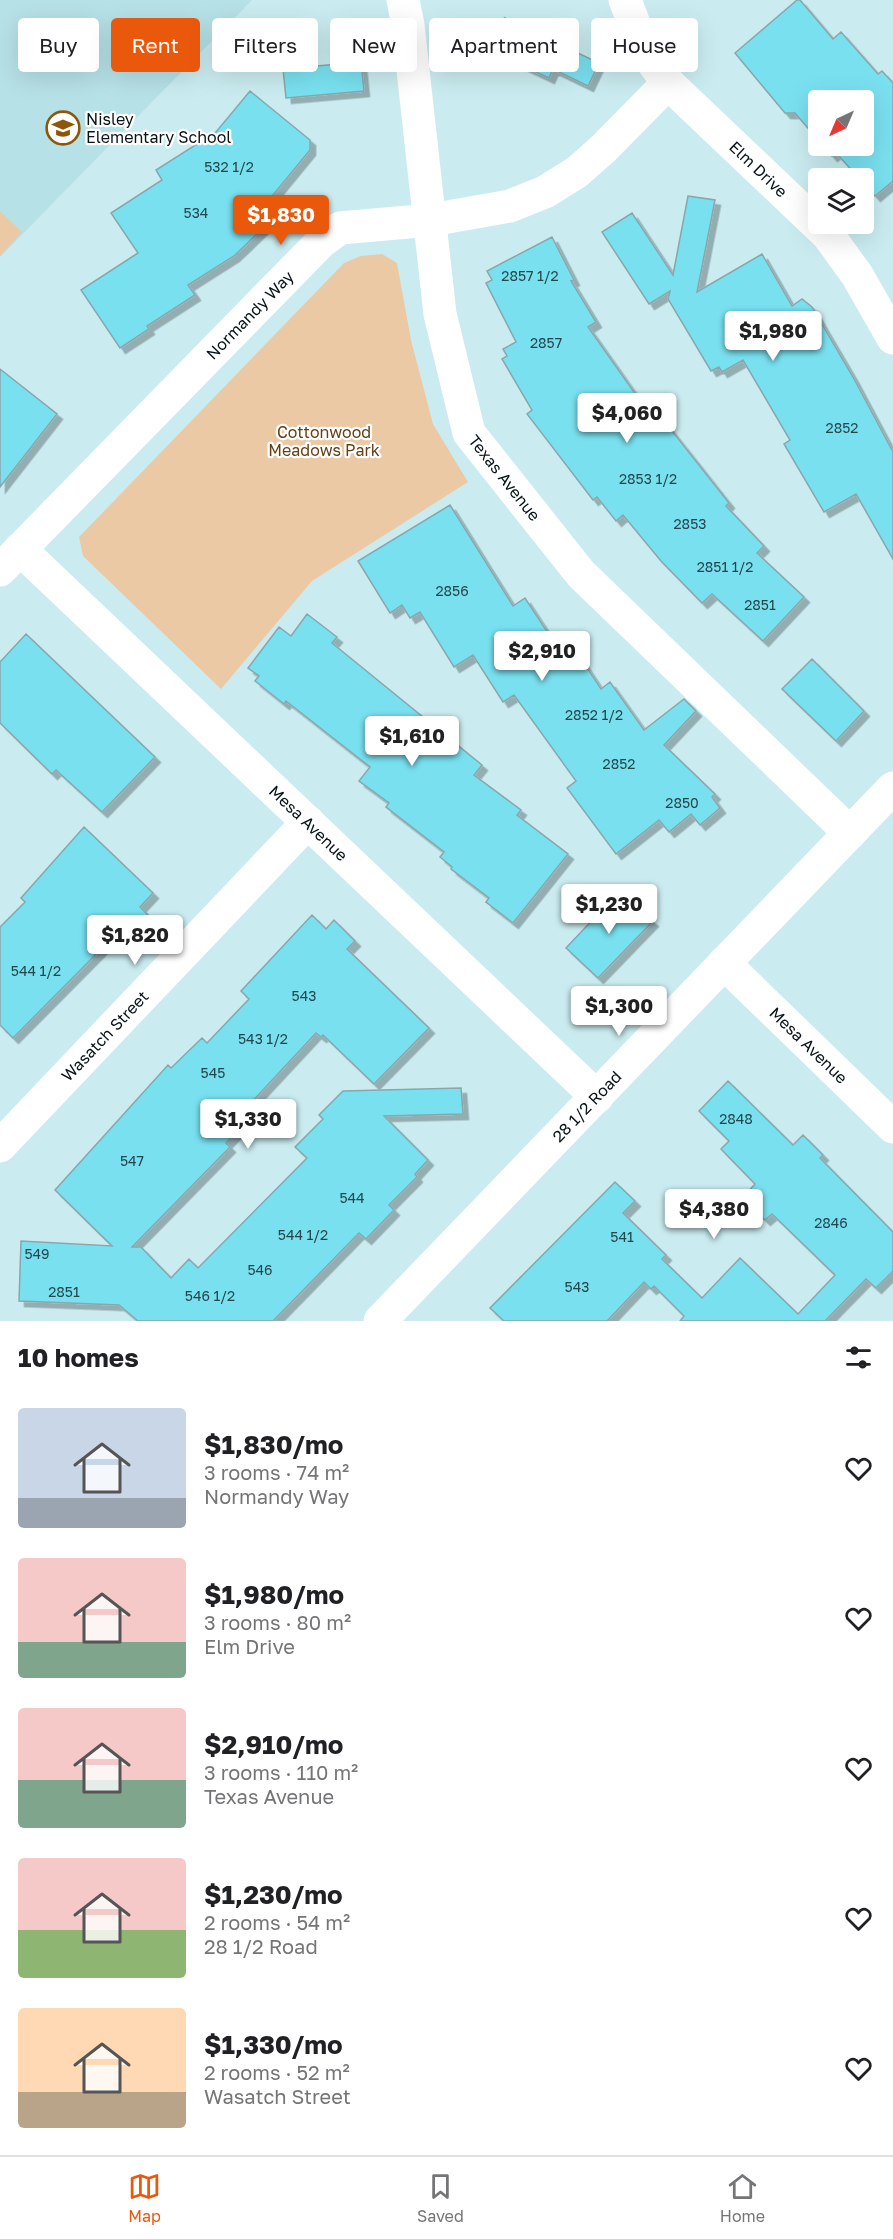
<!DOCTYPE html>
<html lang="en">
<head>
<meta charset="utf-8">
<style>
	body { margin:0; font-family:"Golos Text",sans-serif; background:#f2f2f2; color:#202124; height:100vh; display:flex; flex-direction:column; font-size:22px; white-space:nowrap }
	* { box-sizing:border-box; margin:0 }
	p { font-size:20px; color:#757577 }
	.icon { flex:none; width:33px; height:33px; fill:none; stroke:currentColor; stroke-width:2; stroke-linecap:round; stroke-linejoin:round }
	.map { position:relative; height:1321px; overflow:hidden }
	.panel { display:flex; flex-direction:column; background:#fff; flex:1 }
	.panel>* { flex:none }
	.banner { position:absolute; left:18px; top:18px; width:858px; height:54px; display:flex; gap:12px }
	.needle { width:39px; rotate:224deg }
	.tools { position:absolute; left:808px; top:90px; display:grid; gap:12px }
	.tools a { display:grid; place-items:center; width:66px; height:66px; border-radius:6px; background:#fff; box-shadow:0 6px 24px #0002; font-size:30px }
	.price { position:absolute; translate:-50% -51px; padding:0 14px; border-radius:6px; background:#fff; color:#222; font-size:20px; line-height:39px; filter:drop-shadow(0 2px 3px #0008) }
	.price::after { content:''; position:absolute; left:50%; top:36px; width:18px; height:14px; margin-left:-9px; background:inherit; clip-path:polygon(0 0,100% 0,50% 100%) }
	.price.selected { background:#ea580c; color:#fff }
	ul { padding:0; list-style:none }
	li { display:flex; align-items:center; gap:18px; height:150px; padding:0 18px }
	li span { display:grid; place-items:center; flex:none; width:168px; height:120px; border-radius:6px; color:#555 }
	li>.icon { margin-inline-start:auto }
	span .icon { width:72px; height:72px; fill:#fffc; stroke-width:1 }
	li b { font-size:26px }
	h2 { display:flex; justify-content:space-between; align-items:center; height:72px; padding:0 18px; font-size:26px }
	.pill { padding:0 21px; border-radius:6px; background:#fff; box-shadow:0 6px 24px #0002; font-size:21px; line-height:54px }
	.pill.selected { background:#ea580c; color:#fff }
	.tabs { display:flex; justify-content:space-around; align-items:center; height:84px; border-top:2px solid #e0e0e0; background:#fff; font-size:16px; color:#757577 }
	.tabs a { display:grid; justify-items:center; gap:3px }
	.tabs .selected { color:#ea580c }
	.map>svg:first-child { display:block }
	.built { fill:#b6e1e7 }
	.green { fill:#ecc9a5 }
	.building { fill:#79e0ef; stroke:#88a7ac; stroke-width:1.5; filter:url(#shadow) }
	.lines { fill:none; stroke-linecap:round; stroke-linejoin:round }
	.minor { stroke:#fff; stroke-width:33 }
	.tertiary { stroke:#fff; stroke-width:33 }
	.labels { text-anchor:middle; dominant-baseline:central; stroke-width:4.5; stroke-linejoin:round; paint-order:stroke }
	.number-label { font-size:14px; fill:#24474c }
	.poi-label { font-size:16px; fill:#081416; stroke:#fff; text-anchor:start }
	.street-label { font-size:16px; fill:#081416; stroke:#fff }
	.park-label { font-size:16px; fill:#644013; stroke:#fff }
</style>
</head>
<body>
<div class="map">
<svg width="893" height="1321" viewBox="0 0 893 1321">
	<defs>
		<filter id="shadow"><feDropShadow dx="5.5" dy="5.5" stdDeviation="0" flood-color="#0004"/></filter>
	</defs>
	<rect width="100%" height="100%" fill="#caecf0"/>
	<path class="built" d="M 0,0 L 252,0 L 0,257 Z"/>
	<path class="green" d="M 0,211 L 22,232 L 0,256 Z
		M 382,254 L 397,263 L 411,340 L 433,424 L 468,482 L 312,581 L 221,689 L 83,556 L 79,537 L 344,263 L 361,256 Z"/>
	<path class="building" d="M 797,0 L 800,0 L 833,39 L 841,32 L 878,74 L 882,71 L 893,83 L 893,181 L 875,196 L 864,184 L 864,178 L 859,178 L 836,153 L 832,156 L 823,146 L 864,146 L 864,100 L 819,100 L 819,141 L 795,113 L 785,113 L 735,53 Z
		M 505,18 L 599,63 L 588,86 L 553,69 L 549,78 L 476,44 L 514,40 Z
		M 361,62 L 364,91 L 286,98 L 283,69 Z
		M 250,91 L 310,140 L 310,150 L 273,195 L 284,208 L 234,256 L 188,285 L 195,295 L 147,326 L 149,329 L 120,348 L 81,290 L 138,253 L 111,213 L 162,180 L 156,170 L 216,132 Z
		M 688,196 L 715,200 L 697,292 L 762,254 L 792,306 L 802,299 L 812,307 L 853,377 L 893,452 L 893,559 L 856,494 L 824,512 L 784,444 L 790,440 L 743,360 L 722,372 L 719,367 L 711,371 L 668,299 L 670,291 L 649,304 L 602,232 L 632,213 L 673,275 Z
		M 552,237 L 574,280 L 571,281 L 596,322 L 588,327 L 641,402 L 646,398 L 729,503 L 726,506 L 764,546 L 757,553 L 804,597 L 763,641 L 712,594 L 702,603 L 661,561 L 623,515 L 616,521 L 597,497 L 593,500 L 527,414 L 532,410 L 502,359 L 507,356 L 503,349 L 516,342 L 486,283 L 492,280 L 487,271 Z
		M 0,369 L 57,414 L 0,487 Z
		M 450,505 L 513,606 L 525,598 L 557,647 L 568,639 L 601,689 L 610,682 L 644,730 L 684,699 L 696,711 L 664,745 L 715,794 L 712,797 L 720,808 L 700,825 L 691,814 L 669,832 L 659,820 L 616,854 L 567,788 L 576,781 L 514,695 L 503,702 L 473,655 L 454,667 L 420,612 L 410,618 L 402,605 L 390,613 L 358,561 Z
		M 307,614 L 337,637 L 332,643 L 482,765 L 474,775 L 521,810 L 517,815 L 568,854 L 513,923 L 486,902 L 489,898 L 451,869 L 452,867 L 440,857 L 444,852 L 386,807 L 389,803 L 359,781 L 370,767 L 286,701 L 284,704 L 255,681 L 259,676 L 248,668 L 279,627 L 291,636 Z
		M 26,634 L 155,757 L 102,812 L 56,770 L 52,774 L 0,723 L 0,662 Z
		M 812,659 L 864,711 L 836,741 L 782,689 Z
		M 84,827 L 153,893 L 140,907 L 156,923 L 137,943 L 122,928 L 13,1038 L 0,1025 L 0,927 L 25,902 L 21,898 Z
		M 618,893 L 653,921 L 598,978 L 566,948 Z
		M 312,915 L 326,929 L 334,920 L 355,941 L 347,949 L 429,1028 L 374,1084 L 323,1035 L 321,1037 L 316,1033 L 248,1106 L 255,1113 L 226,1143 L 230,1147 L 132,1247 L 141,1247 L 171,1278 L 189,1259 L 198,1268 L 307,1158 L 295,1147 L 323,1119 L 319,1115 L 343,1091 L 461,1088 L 463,1114 L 384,1116 L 428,1160 L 415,1174 L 417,1177 L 389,1205 L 394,1210 L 366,1239 L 359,1233 L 273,1321 L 138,1321 L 119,1305 L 19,1301 L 21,1241 L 112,1246 L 55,1190 L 168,1065 L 171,1068 L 202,1038 L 207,1043 L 249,999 L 241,991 Z
		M 728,1081 L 793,1145 L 803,1135 L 823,1155 L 820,1158 L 893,1232 L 893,1271 L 876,1288 L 866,1279 L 825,1321 L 680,1321 L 684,1316 L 654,1286 L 651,1289 L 644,1282 L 607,1321 L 504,1321 L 490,1308 L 615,1182 L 635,1201 L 623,1213 L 666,1255 L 662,1259 L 702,1298 L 740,1258 L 798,1314 L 835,1275 L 772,1214 L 765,1220 L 742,1198 L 755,1184 L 721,1149 L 729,1141 L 699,1111 Z"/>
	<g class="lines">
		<g class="minor">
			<path id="s1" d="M 403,0 L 408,25 L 440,314 L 469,433 L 581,574 L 850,833"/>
			<path id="s2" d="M 625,0 L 644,50 L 668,83 L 828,235 L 857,275 L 893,338"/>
			<path id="s3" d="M 20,549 L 597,1097"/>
			<path id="s4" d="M 0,570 L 321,242 L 340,228 L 431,220 L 510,206 L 545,192 L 577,172 L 603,149 L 668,83"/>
			<path id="s5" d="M 724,963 L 893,1127"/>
			<path id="s6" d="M 0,1146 L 308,822"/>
		</g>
		<path class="tertiary" id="s7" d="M 380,1321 L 893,788"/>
	</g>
	<defs>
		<g id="school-ring" transform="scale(1.725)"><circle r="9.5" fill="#fff" stroke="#8d5709" stroke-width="1.5"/><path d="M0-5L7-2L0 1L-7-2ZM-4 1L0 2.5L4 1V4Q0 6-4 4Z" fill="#8d5709"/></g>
	</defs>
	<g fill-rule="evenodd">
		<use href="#school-ring" x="63" y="128"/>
	</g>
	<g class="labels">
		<g class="number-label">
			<text x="229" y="166">532 1/2</text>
			<text x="196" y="212">534</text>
			<text x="530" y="275">2857 1/2</text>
			<text x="546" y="342">2857</text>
			<text x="842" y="427">2852</text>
			<text x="648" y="478">2853 1/2</text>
			<text x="690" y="523">2853</text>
			<text x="725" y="566">2851 1/2</text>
			<text x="452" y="590">2856</text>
			<text x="760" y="604">2851</text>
			<text x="594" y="714">2852 1/2</text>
			<text x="619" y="763">2852</text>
			<text x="682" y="802">2850</text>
			<text x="36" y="970">544 1/2</text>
			<text x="304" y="995">543</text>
			<text x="263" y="1038">543 1/2</text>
			<text x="213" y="1072">545</text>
			<text x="736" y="1118">2848</text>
			<text x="132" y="1160">547</text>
			<text x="352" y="1197">544</text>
			<text x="831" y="1222">2846</text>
			<text x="303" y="1234">544 1/2</text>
			<text x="622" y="1236">541</text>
			<text x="37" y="1253">549</text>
			<text x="260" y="1269">546</text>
			<text x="577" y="1286">543</text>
			<text x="64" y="1291">2851</text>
			<text x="210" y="1295">546 1/2</text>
		</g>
		<g class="poi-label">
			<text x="86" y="119">Nisley<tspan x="86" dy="18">Elementary School</tspan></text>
		</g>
		<g class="street-label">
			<text stroke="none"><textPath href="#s2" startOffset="219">Elm Drive</textPath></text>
			<text stroke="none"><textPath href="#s4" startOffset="357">Normandy Way</textPath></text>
			<text stroke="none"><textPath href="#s1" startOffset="496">Texas Avenue</textPath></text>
			<text stroke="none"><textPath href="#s3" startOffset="398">Mesa Avenue</textPath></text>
			<text stroke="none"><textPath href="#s6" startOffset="152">Wasatch Street</textPath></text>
			<text stroke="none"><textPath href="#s5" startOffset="118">Mesa Avenue</textPath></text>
			<text stroke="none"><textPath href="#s7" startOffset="298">28 1/2 Road</textPath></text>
		</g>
		<g class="park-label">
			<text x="324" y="432">Cottonwood<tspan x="324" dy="18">Meadows Park</tspan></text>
		</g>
	</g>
</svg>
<div class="tools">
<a><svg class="needle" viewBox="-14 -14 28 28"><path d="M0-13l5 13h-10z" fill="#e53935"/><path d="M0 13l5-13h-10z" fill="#757577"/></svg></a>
<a><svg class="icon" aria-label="layers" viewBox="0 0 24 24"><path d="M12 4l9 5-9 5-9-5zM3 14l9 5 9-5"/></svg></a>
</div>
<b class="price selected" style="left:281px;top:246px">$1,830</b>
<b class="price" style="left:773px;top:362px">$1,980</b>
<b class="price" style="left:627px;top:444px">$4,060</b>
<b class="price" style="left:542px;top:682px">$2,910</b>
<b class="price" style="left:412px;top:767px">$1,610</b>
<b class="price" style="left:609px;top:935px">$1,230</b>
<b class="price" style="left:135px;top:966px">$1,820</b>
<b class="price" style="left:619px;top:1037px">$1,300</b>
<b class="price" style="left:248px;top:1150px">$1,330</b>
<b class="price" style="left:714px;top:1240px">$4,380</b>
<div class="banner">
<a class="pill">Buy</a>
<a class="pill selected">Rent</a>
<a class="pill">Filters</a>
<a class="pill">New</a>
<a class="pill">Apartment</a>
<a class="pill">House</a>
</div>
</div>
<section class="panel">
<h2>10 homes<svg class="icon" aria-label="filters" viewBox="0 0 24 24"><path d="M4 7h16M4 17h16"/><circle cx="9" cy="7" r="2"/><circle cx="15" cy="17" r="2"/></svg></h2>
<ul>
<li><span style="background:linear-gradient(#c9d6e8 75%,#9aa5b1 0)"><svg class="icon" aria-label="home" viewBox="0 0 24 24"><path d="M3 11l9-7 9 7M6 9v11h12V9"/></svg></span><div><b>$1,830/mo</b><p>3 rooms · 74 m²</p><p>Normandy Way</p></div><svg class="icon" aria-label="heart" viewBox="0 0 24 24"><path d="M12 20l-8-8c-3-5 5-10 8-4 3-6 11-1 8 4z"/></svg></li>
<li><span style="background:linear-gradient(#f6c9c9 70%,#7fa58c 0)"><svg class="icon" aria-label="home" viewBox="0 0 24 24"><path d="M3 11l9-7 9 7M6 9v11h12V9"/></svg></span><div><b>$1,980/mo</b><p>3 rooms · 80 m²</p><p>Elm Drive</p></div><svg class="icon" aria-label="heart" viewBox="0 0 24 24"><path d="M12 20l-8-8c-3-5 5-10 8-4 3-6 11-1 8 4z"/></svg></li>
<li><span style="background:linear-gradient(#f6c9c9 60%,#7fa58c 0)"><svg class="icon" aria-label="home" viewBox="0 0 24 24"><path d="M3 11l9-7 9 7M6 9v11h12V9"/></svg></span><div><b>$2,910/mo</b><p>3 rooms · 110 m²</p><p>Texas Avenue</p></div><svg class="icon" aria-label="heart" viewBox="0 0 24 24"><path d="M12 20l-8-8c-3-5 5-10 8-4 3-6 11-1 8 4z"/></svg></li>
<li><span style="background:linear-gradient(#f6c9c9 60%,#8fb573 0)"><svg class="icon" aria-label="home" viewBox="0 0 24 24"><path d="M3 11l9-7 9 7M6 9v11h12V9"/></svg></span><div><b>$1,230/mo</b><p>2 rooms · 54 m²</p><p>28 1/2 Road</p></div><svg class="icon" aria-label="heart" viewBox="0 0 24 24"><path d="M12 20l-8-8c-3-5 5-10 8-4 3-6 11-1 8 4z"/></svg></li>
<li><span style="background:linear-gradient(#ffd9b3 70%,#b9a48a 0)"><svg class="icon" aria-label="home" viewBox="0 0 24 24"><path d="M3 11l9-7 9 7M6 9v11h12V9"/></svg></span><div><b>$1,330/mo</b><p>2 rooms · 52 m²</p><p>Wasatch Street</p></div><svg class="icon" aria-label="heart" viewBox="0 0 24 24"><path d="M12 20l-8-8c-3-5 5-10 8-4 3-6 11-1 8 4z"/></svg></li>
</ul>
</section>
<nav class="tabs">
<a class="selected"><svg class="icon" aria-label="map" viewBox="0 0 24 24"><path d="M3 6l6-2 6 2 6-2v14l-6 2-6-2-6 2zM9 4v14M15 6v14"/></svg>Map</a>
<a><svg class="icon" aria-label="saved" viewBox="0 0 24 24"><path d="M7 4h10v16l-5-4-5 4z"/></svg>Saved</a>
<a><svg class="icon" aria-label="home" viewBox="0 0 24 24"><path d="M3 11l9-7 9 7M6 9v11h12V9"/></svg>Home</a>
</nav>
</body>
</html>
